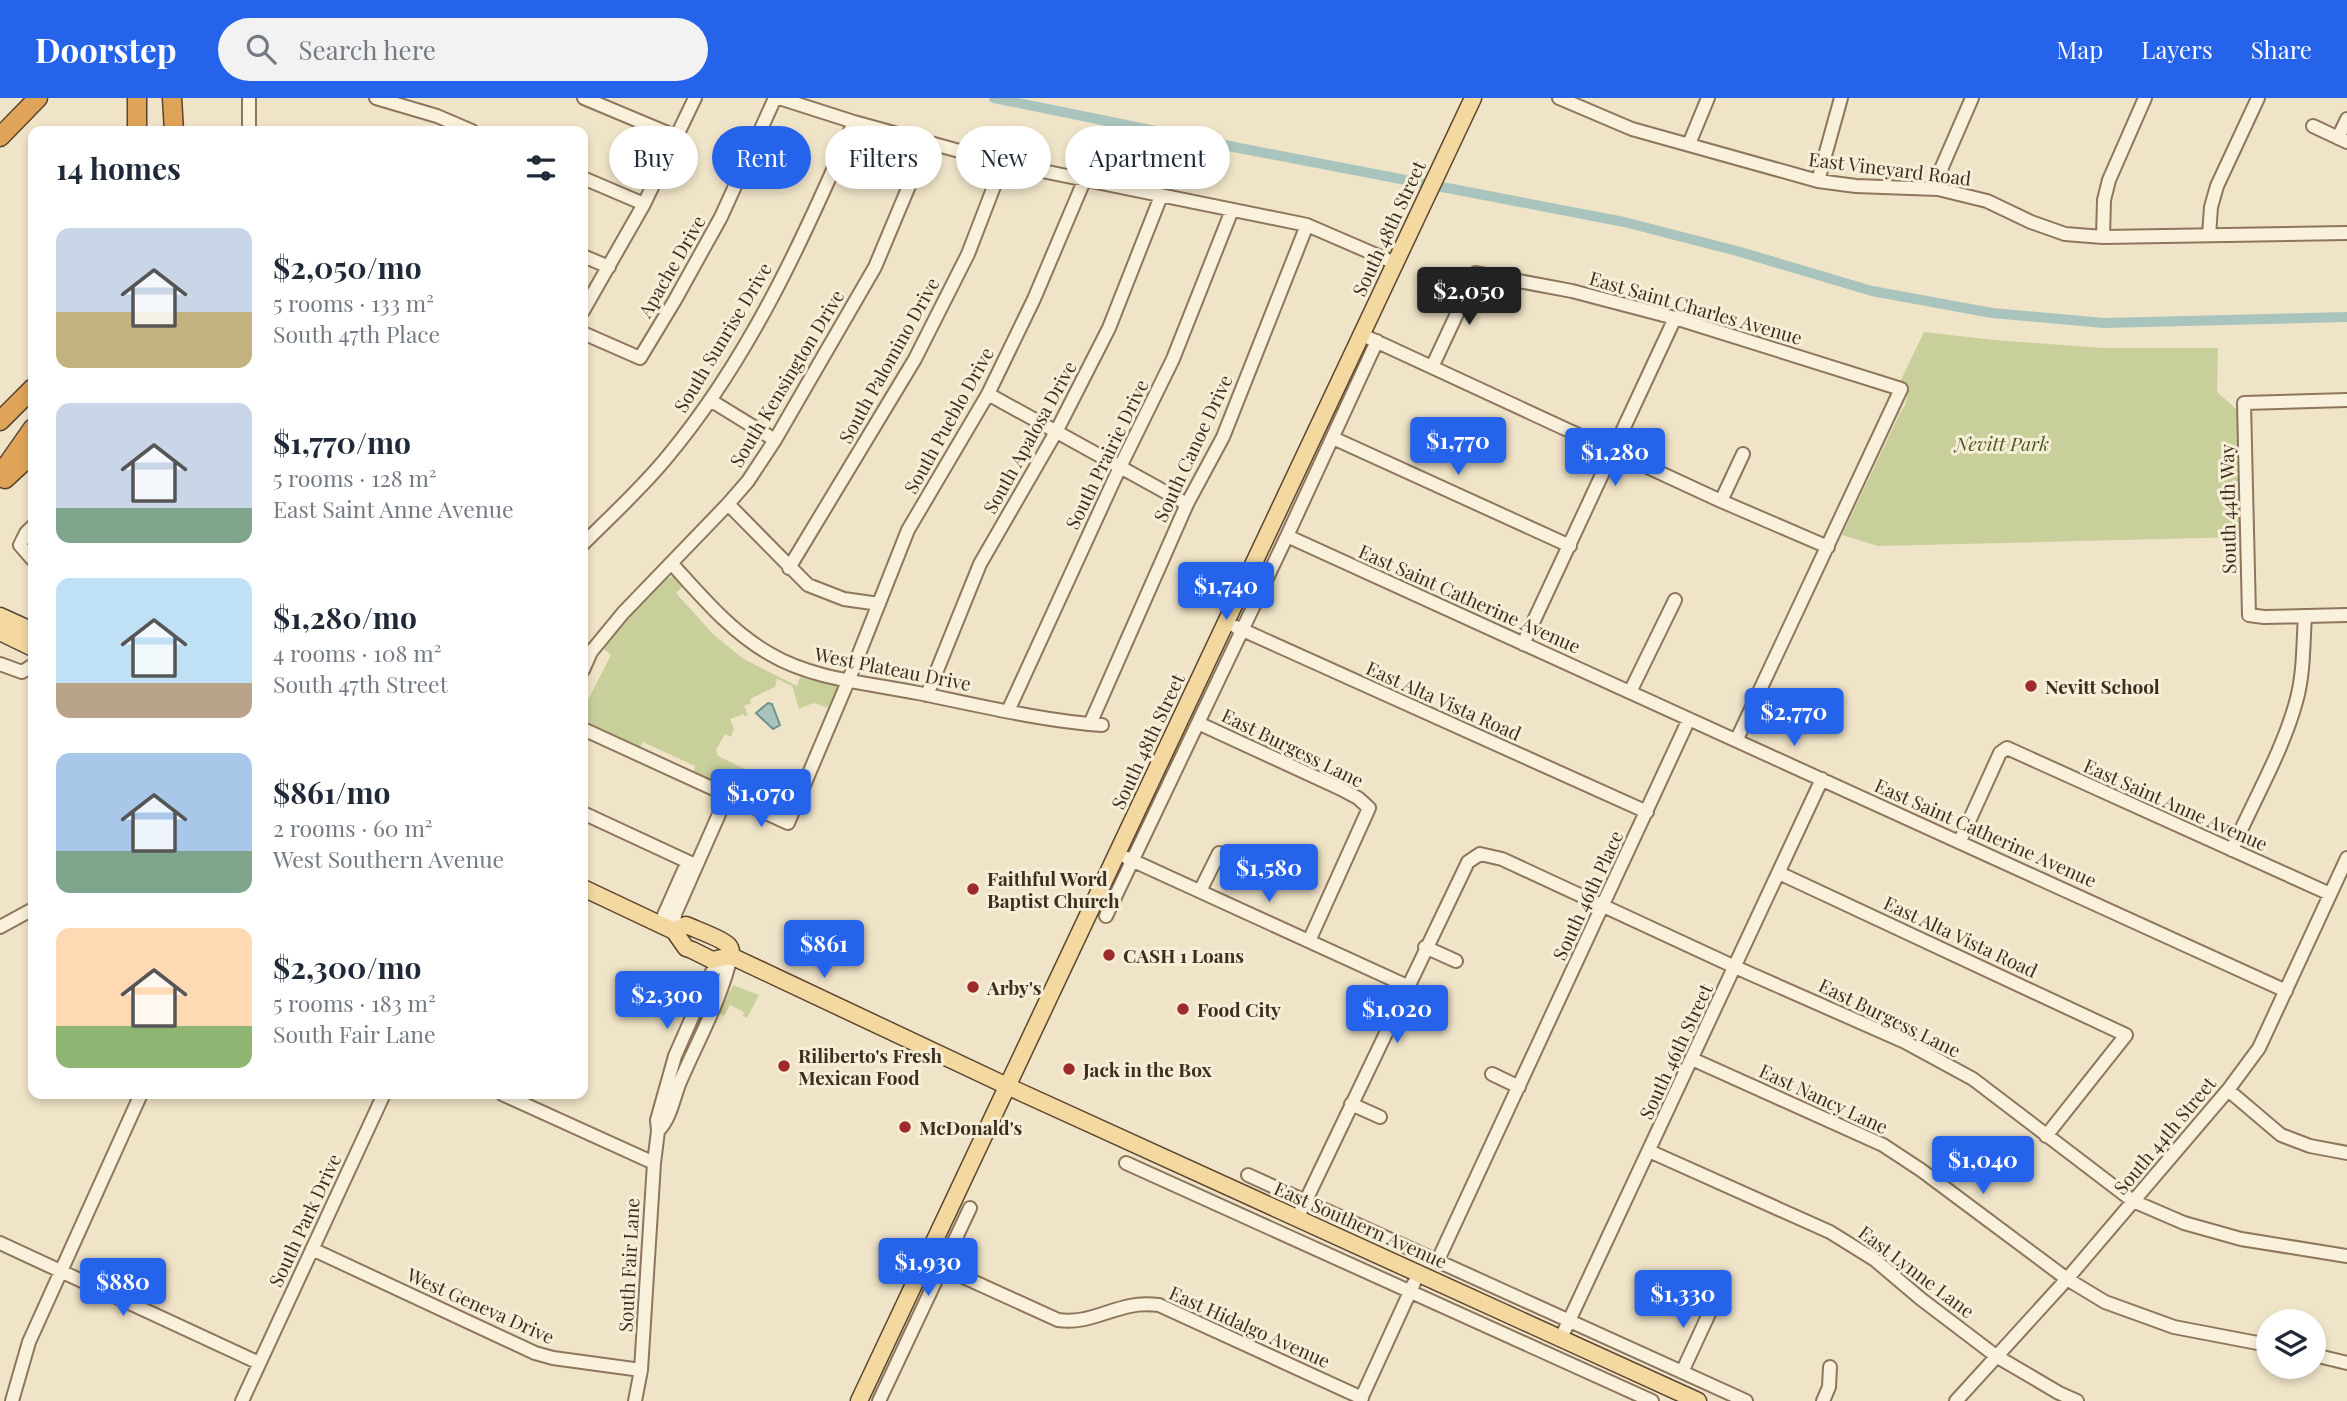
<!DOCTYPE html>
<html lang="en">
<head>
<meta charset="utf-8">
<style>
	body { margin:0; font-family:"Playfair Display",serif; background:#f2f2f3; color:#1f2937; height:100vh; display:flex; flex-direction:column; font-size:26px; white-space:nowrap }
	* { box-sizing:border-box; margin:0 }
	p { font-size:23px; color:#747a83 }
	.icon { flex:none; width:38px; height:38px; fill:none; stroke:currentColor; stroke-width:2; stroke-linecap:round; stroke-linejoin:round }
	.map { position:relative; flex:1; overflow:hidden }
	.side { position:absolute; left:28px; top:28px; width:560px; height:973px; display:flex; flex-direction:column; background:#fff; border-radius:14px; box-shadow:0 4px 10px #0003 }
	.side>* { flex:none }
	.top-card { position:absolute; left:609px; top:28px; width:665px; height:63px; display:flex; gap:14px }
	.buttons { position:absolute; left:2256px; top:1211px; display:grid; gap:14px }
	.buttons a { display:grid; place-items:center; width:70px; height:70px; border-radius:50%; background:#fff; box-shadow:0 4px 10px #0003; font-size:35px }
	.price { position:absolute; translate:-50% -60px; padding:0 16px; border-radius:7px; background:#2563eb; color:#fff; font-size:23px; line-height:46px; filter:drop-shadow(0 2px 4px #0008) }
	.price::after { content:''; position:absolute; left:50%; top:42px; width:21px; height:16px; margin-left:-10px; background:inherit; clip-path:polygon(0 0,100% 0,50% 100%) }
	.price.active { background:#222; color:#fff }
	ul { padding:0; list-style:none }
	li { display:flex; align-items:center; gap:21px; height:175px; padding:0 28px }
	li span { display:grid; place-items:center; flex:none; width:196px; height:140px; border-radius:14px; color:#555 }
	li>.icon { margin-inline-start:auto }
	span .icon { width:84px; height:84px; fill:#fffc; stroke-width:1 }
	li b { font-size:30px }
	h2 { display:flex; justify-content:space-between; align-items:center; height:84px; padding:0 28px; font-size:30px }
	.pill { padding:0 24px; border-radius:32px; background:#fff; box-shadow:0 4px 10px #0003; font-size:24px; line-height:63px }
	.pill.active { background:#2563eb; color:#fff }
	header { display:flex; align-items:center; gap:42px; box-sizing:border-box; height:98px; padding:0 35px; background:#2563eb; color:#fff }
	header strong { font-size:33px }
	nav { display:flex; gap:38px; margin-inline-start:auto; font-size:24px }
	.search { width:490px; height:63px; background:#f2f2f3; display:flex; align-items:center; gap:18px; box-sizing:border-box; padding:0 24px; border-radius:38px; color:#747a83; font-size:26px }
	.map>svg:first-child { display:block }
	.green { fill:#c9cf9b }
	.water { fill:#a9c4bc; stroke:#6f938a; stroke-width:2 }
	.lines { fill:none; stroke-linecap:round; stroke-linejoin:round }
	.canal { stroke:#a9c4bc; stroke-width:10 }
	.minor-casing { stroke:#8d765c; stroke-width:16 }
	.major-casing { stroke:#5b4430; stroke-width:19 }
	.highway-casing { stroke:#5b4430; stroke-width:21 }
	.minor { stroke:#faf1dc; stroke-width:12 }
	.major { stroke:#f3d9a0; stroke-width:16 }
	.highway { stroke:#e0a458; stroke-width:18 }
	.poi-dot { fill:#9e2a2b; stroke:#f7eed8; stroke-width:2.5 }
	.labels { text-anchor:middle; dominant-baseline:central; stroke-width:6; stroke-linejoin:round; paint-order:stroke }
	.street-label { font-size:19px; fill:#3d2e20; stroke:#f7eed8 }
	.park-label { font-size:19px; font-style:italic; fill:#4d5a26; stroke:#f7eed8 }
	.poi-label { font-size:19px; font-weight:bold; fill:#3d2e20; stroke:#f7eed8; text-anchor:start }
</style>
</head>
<body>
<header>
<strong>Doorstep</strong>
<div class="search"><svg class="icon" aria-label="search" viewBox="0 0 24 24"><circle cx="10" cy="10" r="6"/><path d="M15 15l6 6"/></svg>Search here</div>
<nav><a>Map</a><a>Layers</a><a>Share</a></nav>
</header>
<div class="map">
<svg width="2347" height="1303" viewBox="0 0 2347 1303">
	<rect width="100%" height="100%" fill="#f0e4c8"/>
	<path class="green" d="M 1924,234 L 1994,242 L 2104,250 L 2218,250 L 2217,294 L 2236,311 L 2239,312 L 2242,439 L 1878,448 L 1842,437 L 1900,315 C 1908,304 1910,295 1900,284 Z
		M 670,479 L 676,480 L 683,488 L 676,495 L 713,536 L 742,560 L 797,588 L 800,579 L 841,589 L 832,611 L 813,605 L 799,611 L 792,588 L 777,581 L 775,589 L 750,601 L 751,605 L 744,608 L 748,617 L 745,618 L 743,616 L 730,621 L 734,631 L 731,639 L 725,636 L 716,652 L 718,658 L 747,672 L 746,676 L 786,693 L 785,696 L 793,701 L 785,715 L 779,715 L 693,676 L 695,668 L 643,644 L 638,652 L 583,626 L 583,603 L 587,604 L 611,557 L 604,551 C 623,525 643,502 666,480 Z
		M 733,887 L 759,897 L 747,920 L 743,918 L 744,914 L 730,907 L 724,918 L 719,915 Z"/>
	<path class="water" d="M 768,605 L 772,606 L 780,627 L 773,631 L 756,615 Z"/>
	<g class="lines">
		<path class="canal" d="M 994,0 L 1239,50 L 1624,124 L 1737,153 L 1872,193 L 1992,215 L 2104,225 L 2347,219"/>
		<g class="minor-casing">
			<path id="minor" d="M 249,0 L 249,33
				M 376,0 L 437,18 L 472,33
				M 584,0 L 677,39
				M 779,0 L 854,24 L 1003,65 L 1307,127 L 1395,165
				M 1559,0 L 1632,31 L 1818,83 L 1856,88 L 1938,91 L 1987,103 L 2031,124 L 2065,136 L 2103,139 L 2347,135
				M 2313,28 L 2347,44
				M 2338,40 L 2347,21
				M 1689,46 L 1708,0
				M 583,80 L 644,106
				M 1818,83 L 1841,0
				M 1938,91 L 1942,69 L 1972,0
				M 2209,137 L 2211,109 L 2217,88 L 2258,0
				M 2103,139 L 2104,102 L 2109,82 L 2145,0
				M 583,158 L 609,169
				M 583,213 L 644,106 L 695,0
				M 583,235 L 640,260 L 675,202 L 721,119 L 775,0
				M 1369,240 L 1721,403 L 1828,449
				M 1432,269 L 1476,175 L 1572,193 L 1675,220 L 1901,291 L 1737,641
				M 988,296 L 1187,406
				M 710,302 L 775,342
				M 2347,302 L 2244,305 L 2249,517 L 2264,519 L 2347,517
				M 1333,340 L 1570,448
				M 1721,403 L 1743,356
				M 728,406 L 808,487 L 844,501 L 879,506
				M 33,428 L 26,435 L 20,447 L 33,462
				M 1287,438 L 2286,893
				M 583,446 C 612,417 642,390 668,358 C 749,261 804,140 854,24
				M 672,466 C 702,499 731,534 770,556 C 814,582 869,585 918,595 C 977,607 1043,623 1102,627
				M 789,470 L 915,261 L 968,156 L 1003,65
				M 1236,529 L 1647,714
				M 1523,546 L 1675,220
				M 0,566 L 22,574 L 33,567
				M 583,572 L 591,554 L 623,515 L 728,406 L 748,383 L 775,342 L 875,169 L 927,45
				M 1630,594 L 1675,502
				M 927,597 L 980,466 L 1056,334 L 1109,230 L 1161,98
				M 1008,613 L 1120,369 L 1173,261 L 1232,112
				M 1198,625 L 1339,690 L 1358,700 L 1369,710 L 1309,843
				M 1090,626 L 1187,406 L 1223,339 L 1307,127
				M 583,631 L 788,725 L 849,581 L 908,432 L 988,296 L 1034,201 L 1084,83
				M 583,715 L 695,767
				M 1960,743 L 2000,655 L 2007,650 L 2330,796
				M 2232,752 C 2253,703 2282,655 2296,604 C 2304,576 2303,547 2305,518
				M 1127,760 L 1407,888
				M 1779,775 L 2126,937 L 2046,1038
				M 1200,793 L 1219,755
				M 1106,818 L 1287,438 L 1377,243
				M 660,826 L 684,772 L 695,767
				M 0,829 L 33,811
				M 674,833 L 675,816 L 727,698
				M 1425,849 L 1456,863
				M 1692,961 L 1883,1047 L 1921,1072 L 2067,1181 L 2105,1204 L 2174,1229 L 2268,1247
				M 1492,976 L 1519,989
				M 2228,992 L 2281,1037 L 2310,1048 L 2347,1055
				M 502,996 L 654,1065
				M 1351,1006 L 1380,1019
				M 658,1033 C 671,1020 673,1001 680,984 C 698,942 721,902 731,858
				M 1649,1053 L 1830,1134 L 1875,1162 L 1921,1201 L 1996,1258 L 2059,1295 L 2077,1303
				M 1126,1065 L 1652,1303
				M 1248,1077 L 1746,1303
				M 1297,1121 L 1468,764 L 1480,756 L 1502,761 L 1735,869 L 1905,944 L 1973,981 L 2133,1103 L 2184,1125 L 2241,1141 L 2347,1158
				M 0,1145 L 259,1265
				M 312,1151 L 535,1255 L 553,1260 L 641,1272
				M 926,1162 L 1058,1222 C 1085,1226 1105,1213 1130,1208 C 1139,1206 1149,1206 1159,1207 L 1362,1300
				M 1438,1162 L 1689,621
				M 1561,1240 L 1822,681
				M 2314,1257 L 2347,1265
				M 1682,1274 L 1714,1205
				M 12,1303 L 29,1244 L 141,996
				M 242,1303 L 384,996
				M 635,1303 L 641,1272 L 654,1065 L 658,1033 L 657,1022 L 675,958 L 712,874 L 731,858
				M 879,1303 L 970,1110
				M 1360,1303 L 1414,1185
				M 1823,1303 L 1829,1289 L 1830,1269
				M 1956,1303 L 2067,1181 L 2228,992 L 2259,950 L 2347,760"/>
		</g>
		<g class="major-casing">
			<path id="major" d="M 0,518 L 33,533
				M 0,534 L 33,550
				M 583,790 L 674,833 L 686,850 L 692,852 L 712,862 L 731,858 L 1007,988 L 1698,1303
				M 674,833 L 686,827 C 697,832 721,840 728,847 C 732,851 731,854 731,858
				M 859,1303 L 1473,0"/>
		</g>
		<g class="highway-casing">
			<path id="highway" d="M 172,0 L 174,33
				M 137,33 L 137,0
				M 0,39 L 38,0
				M 0,323 L 33,290
				M 0,377 L 33,330
				M 5,381 L 33,355"/>
		</g>
		<use href="#minor" class="minor"/>
		<use href="#major" class="major"/>
		<use href="#highway" class="highway"/>
	</g>
	<g class="poi-dot">
		<circle cx="2031" cy="588" r="7"/>
		<circle cx="973" cy="791" r="7"/>
		<circle cx="1109" cy="857" r="7"/>
		<circle cx="973" cy="889" r="7"/>
		<circle cx="1183" cy="911" r="7"/>
		<circle cx="784" cy="968" r="7"/>
		<circle cx="1069" cy="971" r="7"/>
		<circle cx="905" cy="1029" r="7"/>
	</g>
	<g class="labels">
		<g class="street-label">
			<text transform="translate(1890 70) rotate(7)">East Vineyard Road</text>
			<text transform="translate(1388 130) rotate(-65)">South 48th Street</text>
			<text transform="translate(671 168) rotate(-60)">Apache Drive</text>
			<text transform="translate(1696 209) rotate(16)">East Saint Charles Avenue</text>
			<text transform="translate(722 239) rotate(-59)">South Sunrise Drive</text>
			<text transform="translate(888 262) rotate(-61)">South Palomino Drive</text>
			<text transform="translate(786 280) rotate(-59)">South Kensington Drive</text>
			<text transform="translate(948 322) rotate(-61)">South Pueblo Drive</text>
			<text transform="translate(1029 339) rotate(-61)">South Apalosa Drive</text>
			<text transform="translate(1192 350) rotate(-65)">South Canoe Drive</text>
			<text transform="translate(1106 356) rotate(-64)">South Prairie Drive</text>
			<text transform="translate(2227 411) rotate(-91)">South 44th Way</text>
			<text transform="translate(1470 500) rotate(24)">East Saint Catherine Avenue</text>
			<text transform="translate(893 570) rotate(11)">West Plateau Drive</text>
			<text transform="translate(1444 602) rotate(24)">East Alta Vista Road</text>
			<text transform="translate(1147 643) rotate(-65)">South 48th Street</text>
			<text transform="translate(1293 649) rotate(26)">East Burgess Lane</text>
			<text transform="translate(2176 706) rotate(24)">East Saint Anne Avenue</text>
			<text transform="translate(1986 734) rotate(24)">East Saint Catherine Avenue</text>
			<text transform="translate(1587 797) rotate(-65)">South 46th Place</text>
			<text transform="translate(1961 838) rotate(25)">East Alta Vista Road</text>
			<text transform="translate(1890 919) rotate(26)">East Burgess Lane</text>
			<text transform="translate(1675 953) rotate(-65)">South 46th Street</text>
			<text transform="translate(1824 1000) rotate(25)">East Nancy Lane</text>
			<text transform="translate(2164 1037) rotate(-50)">South 44th Street</text>
			<text transform="translate(304 1122) rotate(-65)">South Park Drive</text>
			<text transform="translate(1361 1126) rotate(24)">East Southern Avenue</text>
			<text transform="translate(628 1167) rotate(-87)">South Fair Lane</text>
			<text transform="translate(1917 1173) rotate(37)">East Lynne Lane</text>
			<text transform="translate(481 1207) rotate(24)">West Geneva Drive</text>
			<text transform="translate(1250 1228) rotate(24)">East Hidalgo Avenue</text>
		</g>
		<g class="park-label">
			<text x="2002" y="345">Nevitt Park</text>
		</g>
		<g class="poi-label">
			<text x="2045" y="588">Nevitt School</text>
			<text x="987" y="780">Faithful Word<tspan x="987" dy="22">Baptist Church</tspan></text>
			<text x="1123" y="857">CASH 1 Loans</text>
			<text x="987" y="889">Arby's</text>
			<text x="1197" y="911">Food City</text>
			<text x="798" y="957">Riliberto's Fresh<tspan x="798" dy="22">Mexican Food</tspan></text>
			<text x="1083" y="971">Jack in the Box</text>
			<text x="919" y="1029">McDonald's</text>
		</g>
	</g>
</svg>
<div class="buttons">
<a><svg class="icon" aria-label="layers" viewBox="0 0 24 24"><path d="M12 4l9 5-9 5-9-5zM3 14l9 5 9-5"/></svg></a>
</div>
<b class="price active" style="left:1469px;top:229px">$2,050</b>
<b class="price" style="left:1458px;top:379px">$1,770</b>
<b class="price" style="left:1615px;top:390px">$1,280</b>
<b class="price" style="left:1226px;top:524px">$1,740</b>
<b class="price" style="left:1794px;top:650px">$2,770</b>
<b class="price" style="left:761px;top:731px">$1,070</b>
<b class="price" style="left:1269px;top:806px">$1,580</b>
<b class="price" style="left:824px;top:882px">$861</b>
<b class="price" style="left:667px;top:933px">$2,300</b>
<b class="price" style="left:1397px;top:947px">$1,020</b>
<b class="price" style="left:1983px;top:1098px">$1,040</b>
<b class="price" style="left:928px;top:1200px">$1,930</b>
<b class="price" style="left:123px;top:1220px">$880</b>
<b class="price" style="left:1683px;top:1232px">$1,330</b>
<div class="top-card">
<a class="pill">Buy</a>
<a class="pill active">Rent</a>
<a class="pill">Filters</a>
<a class="pill">New</a>
<a class="pill">Apartment</a>
</div>
<section class="side">
<h2>14 homes<svg class="icon" aria-label="filters" viewBox="0 0 24 24"><path d="M4 7h16M4 17h16"/><circle cx="9" cy="7" r="2"/><circle cx="15" cy="17" r="2"/></svg></h2>
<ul>
<li><span style="background:linear-gradient(#c9d6e8 60%,#c2b280 0)"><svg class="icon" aria-label="home" viewBox="0 0 24 24"><path d="M3 11l9-7 9 7M6 9v11h12V9"/></svg></span><div><b>$2,050/mo</b><p>5 rooms · 133 m²</p><p>South 47th Place</p></div></li>
<li><span style="background:linear-gradient(#c9d6e8 75%,#7fa58c 0)"><svg class="icon" aria-label="home" viewBox="0 0 24 24"><path d="M3 11l9-7 9 7M6 9v11h12V9"/></svg></span><div><b>$1,770/mo</b><p>5 rooms · 128 m²</p><p>East Saint Anne Avenue</p></div></li>
<li><span style="background:linear-gradient(#bfe0f5 75%,#b9a48a 0)"><svg class="icon" aria-label="home" viewBox="0 0 24 24"><path d="M3 11l9-7 9 7M6 9v11h12V9"/></svg></span><div><b>$1,280/mo</b><p>4 rooms · 108 m²</p><p>South 47th Street</p></div></li>
<li><span style="background:linear-gradient(#a9c7e8 70%,#7fa58c 0)"><svg class="icon" aria-label="home" viewBox="0 0 24 24"><path d="M3 11l9-7 9 7M6 9v11h12V9"/></svg></span><div><b>$861/mo</b><p>2 rooms · 60 m²</p><p>West Southern Avenue</p></div></li>
<li><span style="background:linear-gradient(#ffd9b3 70%,#8fb573 0)"><svg class="icon" aria-label="home" viewBox="0 0 24 24"><path d="M3 11l9-7 9 7M6 9v11h12V9"/></svg></span><div><b>$2,300/mo</b><p>5 rooms · 183 m²</p><p>South Fair Lane</p></div></li>
</ul>
</section>
</div>
</body>
</html>
